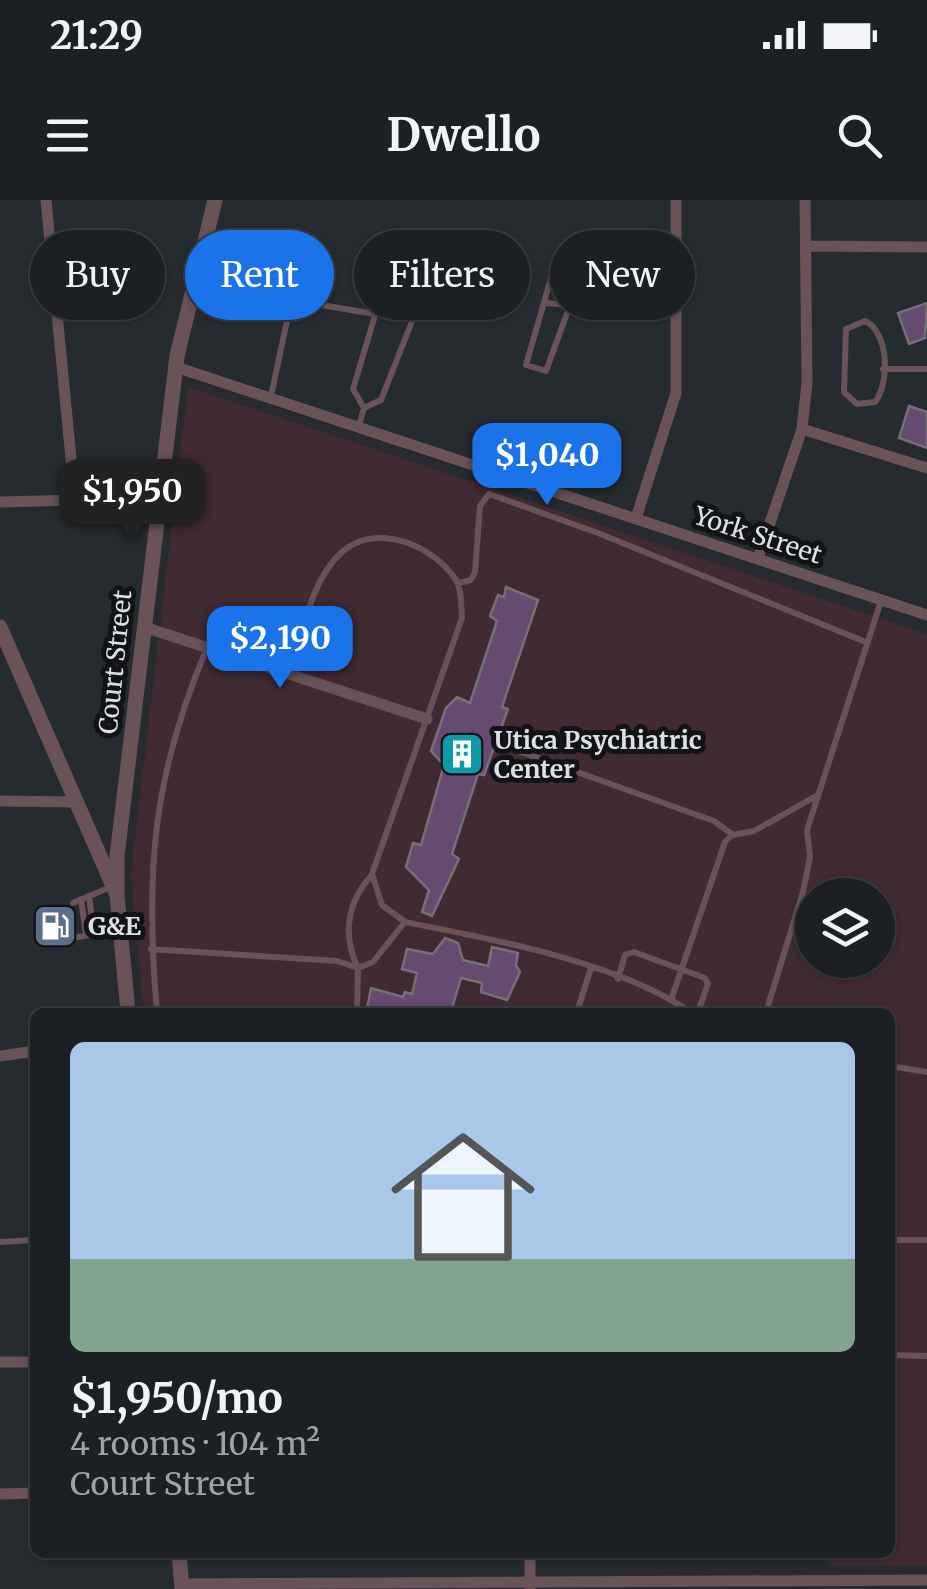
<!DOCTYPE html>
<html lang="en">
<head>
<meta charset="utf-8">
<style>
	body { margin:0; font-family:Merriweather,serif; background:#25282c; color:#f1f3f6; height:100vh; display:flex; flex-direction:column; font-size:38px; white-space:nowrap }
	* { box-sizing:border-box; margin:0 }
	p { font-size:32px; color:#a0a3a6 }
	.icon { flex:none; width:55px; height:55px; fill:none; stroke:currentColor; stroke-width:2; stroke-linecap:round; stroke-linejoin:round }
	.map { position:relative; flex:1; overflow:hidden }
	.panel { position:absolute; left:30px; top:808px; width:865px; height:550px; display:flex; flex-direction:column; background:#1c2024; border-radius:15px; box-shadow:0 2px 8px #0004,0 0 0 2px #3a3e41 }
	.panel>* { flex:none }
	.hud { position:absolute; left:30px; top:30px; width:868px; height:90px; display:flex; gap:20px }
	.fabs { position:absolute; left:795px; top:678px; display:grid; gap:20px }
	.fabs a { display:grid; place-items:center; width:100px; height:100px; border-radius:50%; background:#1c2024; box-shadow:0 2px 8px #0004,0 0 0 2px #3a3e41; font-size:50px }
	.price { position:absolute; translate:-50% -85px; padding:0 22px; border-radius:20px; background:#1a73e8; color:#fff; font-size:32px; line-height:65px; filter:drop-shadow(0 2px 5px #0008) }
	.price::after { content:''; position:absolute; left:50%; top:60px; width:30px; height:22px; margin-left:-15px; background:inherit; clip-path:polygon(0 0,100% 0,50% 100%) }
	.price.on { background:#222; color:#fff }
	ul { padding:0; list-style:none }
	li { display:grid; align-content:center; gap:20px; height:530px; padding:0 40px }
	li span { display:grid; place-items:center; height:310px; border-radius:15px; color:#555 }
	li>.icon { margin-inline-start:auto }
	span .icon { width:180px; height:180px; fill:#fffc; stroke-width:1 }
	li b { font-size:42px }
	.pill { padding:0 35px; border-radius:45px; background:#1c2024; box-shadow:0 2px 8px #0004,0 0 0 2px #3a3e41; font-size:35px; line-height:90px }
	.pill.on { background:#1a73e8; color:#fff }
	.status { display:flex; justify-content:space-between; align-items:center; height:70px; padding:0 50px; background:#1c2024; direction:ltr }
	.status svg { height:28px; fill:currentColor }
	header { display:flex; justify-content:space-between; align-items:center; height:130px; padding:0 40px; background:#1c2024; font-size:45px; font-weight:700 }
	.map>svg:first-child { display:block }
	.medical { fill:#3f2b31; fill-rule:evenodd }
	.building { fill:#664b71; stroke:#757077; stroke-width:2.5 }
	.lines { fill:none; stroke-linecap:round; stroke-linejoin:round }
	.service { stroke:#695359; stroke-width:6 }
	.minor { stroke:#695359; stroke-width:11 }
	.tertiary { stroke:#695359; stroke-width:15 }
	.labels { text-anchor:middle; dominant-baseline:central; stroke-width:10; stroke-linejoin:round; paint-order:stroke }
	.street-label { font-size:25px; fill:#dde0e4; stroke:#111316 }
	.poi-label { font-size:25px; font-weight:bold; fill:#dde0e4; stroke:#111316; text-anchor:start }
</style>
</head>
<body>
<div class="status"><b>21:29</b><svg viewBox="0 0 49 12"><path d="M0 12V9h3v3zM5 12V6h3v6zM10 12V3h3v9zM15 12V0h3v12zM26 1h20v11H26zM47 4h2v5h-2z"/></svg></div>
<header><svg class="icon" aria-label="menu" viewBox="0 0 24 24"><path d="M4 6h16M4 12h16M4 18h16"/></svg>Dwello<svg class="icon" aria-label="search" viewBox="0 0 24 24"><circle cx="10" cy="10" r="6"/><path d="M15 15l6 6"/></svg></header>
<div class="map">
<svg width="927" height="1389" viewBox="0 0 927 1389">
	<rect width="100%" height="100%" fill="#262b30"/>
	<path class="medical" d="M 188,187 L 927,434 L 927,1366 L 829,1366 L 828,1353 L 890,1352 L 890,812 L 144,812 L 131,674 ZM 812,695 L 878,695 L 878,760 L 812,760 Z"/>
	<path class="building" d="M 927,103 L 925,138 L 909,144 L 898,113 Z
		M 909,206 L 927,212 L 927,248 L 899,238 Z
		M 506,387 L 538,400 L 502,507 L 508,509 L 484,575 L 478,574 L 452,654 L 459,659 L 432,716 L 422,712 L 429,690 L 406,667 L 413,643 L 421,645 L 444,565 L 431,551 L 446,508 L 457,497 L 470,503 L 497,421 L 490,416 L 498,395 L 504,397 Z
		M 43,708 L 66,708 L 66,744 L 44,744 Z
		M 445,738 L 458,743 L 463,760 L 488,766 L 492,747 L 518,753 L 516,765 L 520,772 L 507,800 L 481,792 L 482,783 L 461,778 L 451,812 L 367,809 L 371,788 L 403,797 L 405,792 L 412,794 L 417,773 L 402,769 L 407,749 L 433,754 Z"/>
	<g class="lines">
		<path class="service" d="M 662,87 L 627,71 L 553,71 L 526,165 L 546,171 L 570,105 L 628,103 L 662,87 L 674,87
			M 291,100 L 375,114
			M 546,103 L 570,105
			M 865,121 C 889,132 890,183 875,202 L 857,204 L 844,192 L 846,129 Z
			M 883,169 L 927,169
			M 271,196 L 295,83
			M 359,225 L 364,208 L 381,200 L 422,96 L 415,80 L 397,76 L 382,92 L 353,189 L 364,208
			M 459,383 L 471,380 L 475,372 L 480,306 L 489,294 L 598,333 L 868,443
			M 289,472 C 302,435 311,379 342,352 C 377,321 434,346 456,380 C 462,389 461,407 462,418 L 372,674 L 382,705 L 405,722 C 488,738 621,763 690,812
			M 507,547 L 714,621 L 733,635
			M 372,675 C 347,702 342,735 358,768 L 373,762 L 404,723
			M 89,696 L 94,734
			M 81,699 L 86,735
			M 73,703 L 113,686
			M 78,737 L 120,730
			M 151,749 L 337,761 L 358,768 L 357,812
			M 618,779 L 625,755 L 634,752 L 705,778 L 708,784 L 698,812
			M 671,800 L 725,642 L 732,635 L 754,631 L 818,595
			M 157,812 C 145,675 152,577 207,448
			M 577,812 L 591,768
			M 766,812 L 803,692 L 810,657 L 807,630 L 881,401
			M 890,866 L 927,872
			M 890,1040 L 927,1040
			M 0,1042 L 35,1040
			M 890,1155 L 927,1156"/>
		<path class="minor" d="M 46,0 L 73,279 L 71,300
			M 806,46 L 927,47
			M 198,74 L 323,85
			M 176,167 L 927,415
			M 802,229 L 927,268
			M 0,302 L 159,298
			M 636,318 L 676,193 L 676,0
			M 758,358 L 802,229 L 807,183 L 805,0
			M 144,427 L 427,519
			M 0,601 L 75,602
			M 0,856 L 35,851
			M 0,1162 L 35,1162
			M 0,1294 L 35,1293
			M 530,1352 L 530,1388
			M 181,1384 L 927,1380"/>
		<path class="tertiary" d="M 0,427 L 117,695 L 128,812
			M 117,695 L 117,656 L 177,156 L 215,0
			M 179,1352 L 182,1389"/>
	</g>
	<defs>
		<g id="building-square" transform="scale(2.25)"><rect x="-9" y="-9" width="18" height="18" rx="4" fill="#0f9aa8" stroke="#111316"/><path d="M-4-6H4V6H1V3H-1V6H-4ZM-2.5-4.3h1.7v1.8h-1.7ZM.8-4.3h1.7v1.8H.8ZM-2.5-1h1.7V.8h-1.7ZM.8-1h1.7V.8H.8Z" fill="#fff"/></g>
		<g id="fuel-square" transform="scale(2.25)"><rect x="-9" y="-9" width="18" height="18" rx="4" fill="#5c6f8a" stroke="#111316"/><path d="M-5.5-6h7V0h2V4h1.3V-2.5L3-4.5l.8-.8L6-3V5H2.5V1h-1V6h-7ZM-4.2-4.7v3.2H.2V-4.7Z" fill="#fff"/></g>
	</defs>
	<g fill-rule="evenodd">
		<use href="#building-square" x="462" y="554"/>
		<use href="#fuel-square" x="55" y="726"/>
	</g>
	<g class="labels">
		<g class="street-label">
			<text transform="translate(758 335) rotate(18)">York Street</text>
			<text transform="translate(115 462) rotate(-84)">Court Street</text>
		</g>
		<g class="poi-label">
			<text x="494" y="540">Utica Psychiatric<tspan x="494" dy="29">Center</tspan></text>
			<text x="88" y="726">G&amp;E</text>
		</g>
	</g>
</svg>
<div class="fabs">
<a><svg class="icon" aria-label="layers" viewBox="0 0 24 24"><path d="M12 4l9 5-9 5-9-5zM3 14l9 5 9-5"/></svg></a>
</div>
<b class="price" style="left:547px;top:308px">$1,040</b>
<b class="price on" style="left:132px;top:344px">$1,950</b>
<b class="price" style="left:280px;top:491px">$2,190</b>
<div class="hud">
<a class="pill">Buy</a>
<a class="pill on">Rent</a>
<a class="pill">Filters</a>
<a class="pill">New</a>
</div>
<section class="panel">
<ul>
<li><span style="background:linear-gradient(#a9c7e8 70%,#7fa58c 0)"><svg class="icon" aria-label="home" viewBox="0 0 24 24"><path d="M3 11l9-7 9 7M6 9v11h12V9"/></svg></span><div><b>$1,950/mo</b><p>4 rooms · 104 m²</p><p>Court Street</p></div></li>
</ul>
</section>
</div>
</body>
</html>
